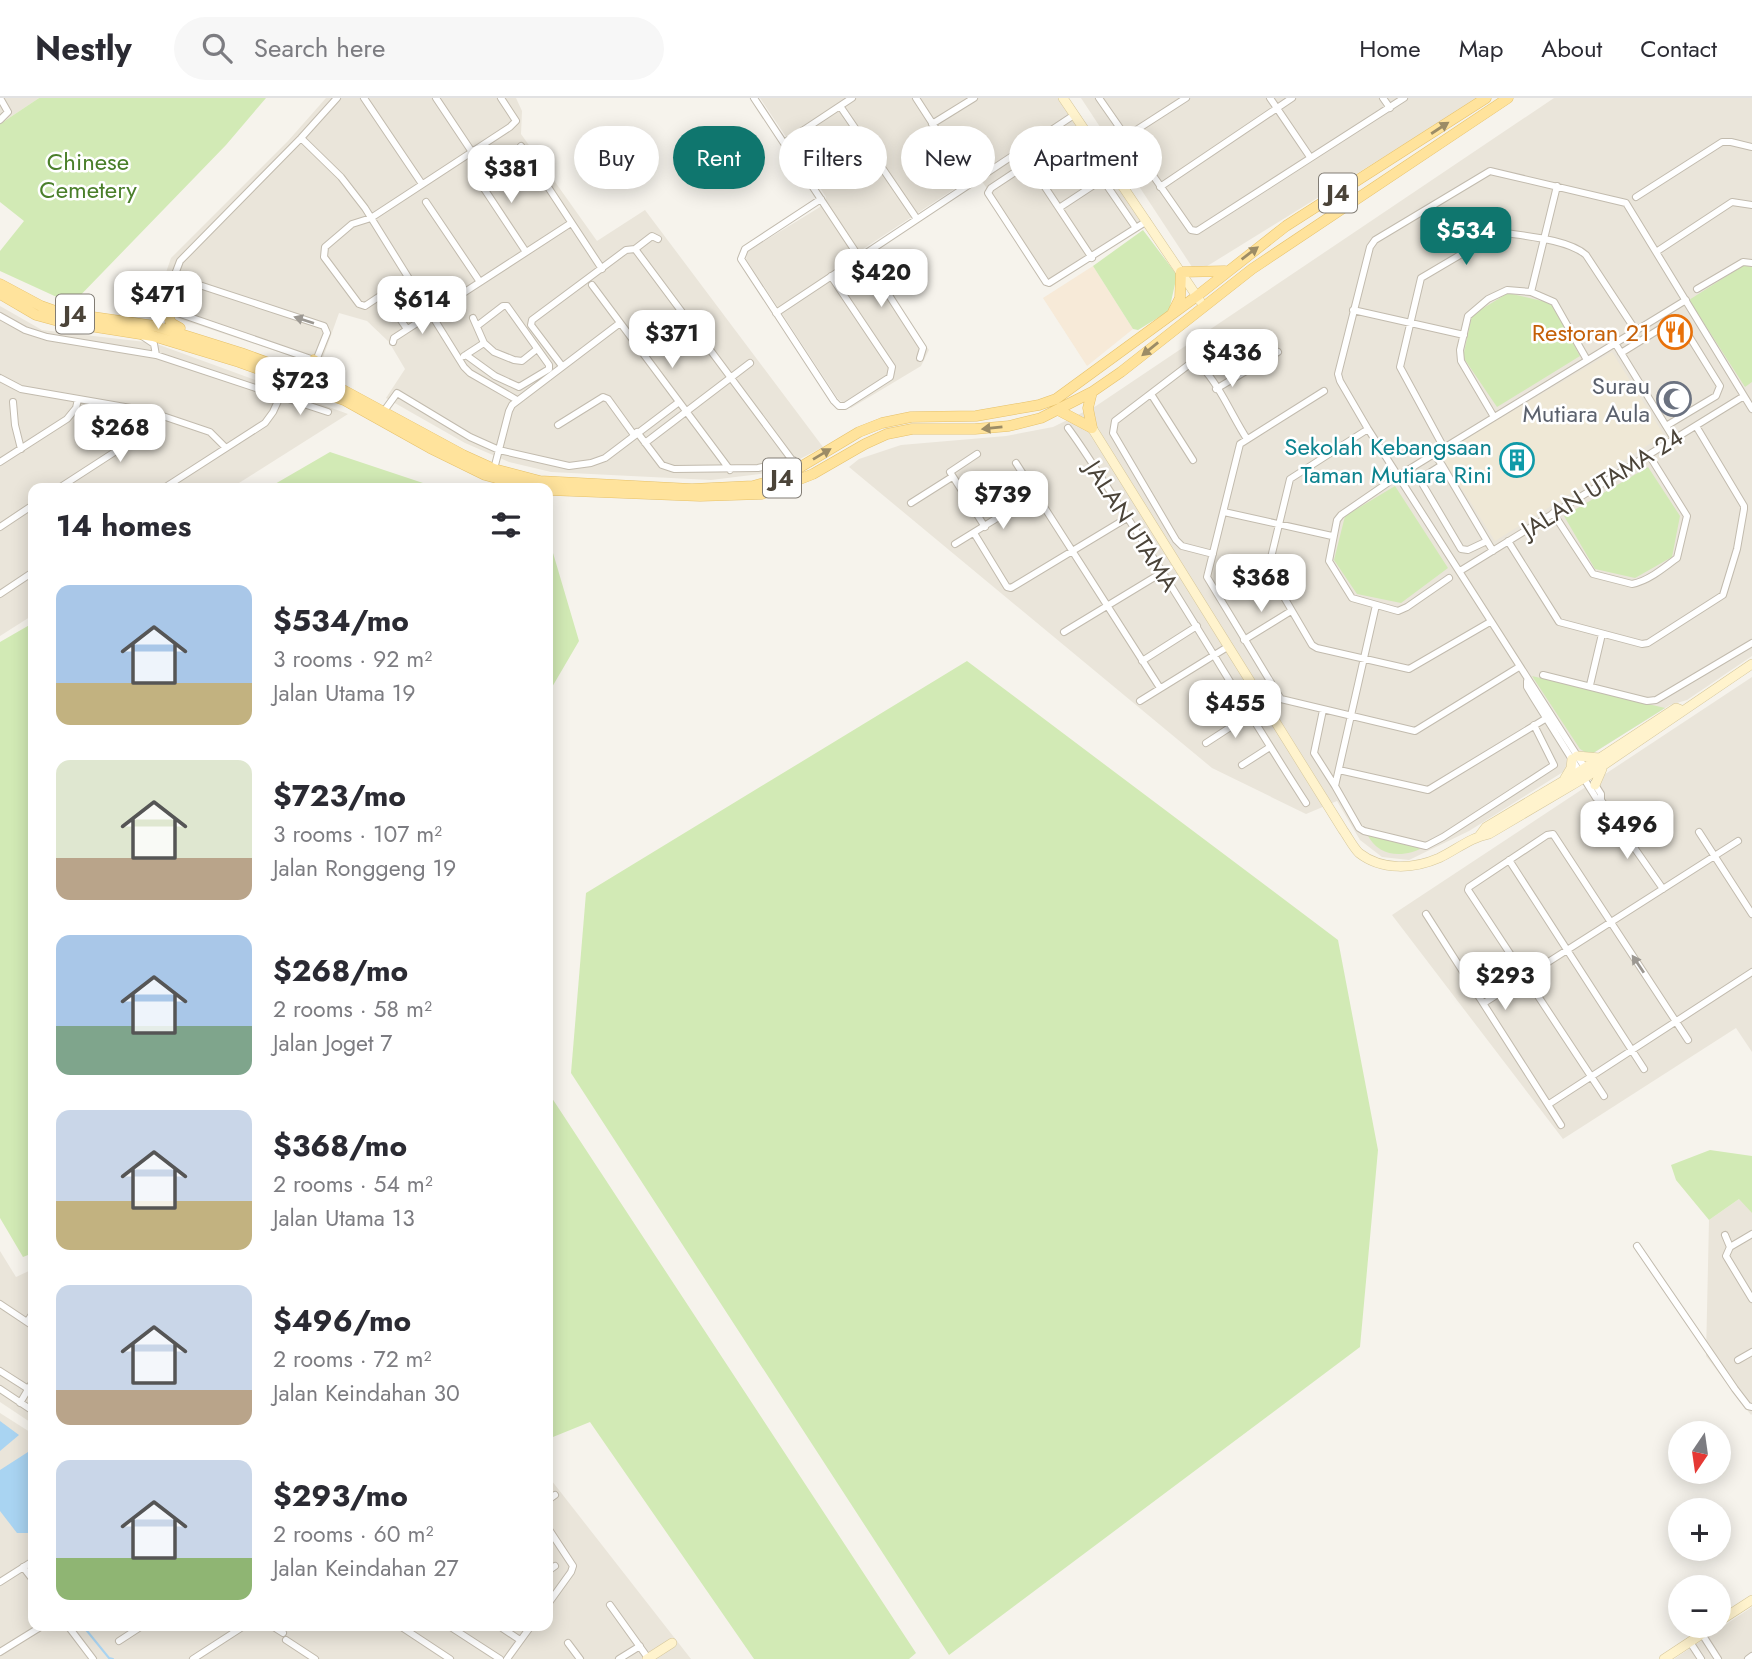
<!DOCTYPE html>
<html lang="en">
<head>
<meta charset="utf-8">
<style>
	body { margin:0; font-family:Jost,sans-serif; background:#f7f7f7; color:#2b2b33; height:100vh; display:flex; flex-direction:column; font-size:26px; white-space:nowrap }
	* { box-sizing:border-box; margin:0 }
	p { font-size:23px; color:#7c7c81 }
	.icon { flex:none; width:38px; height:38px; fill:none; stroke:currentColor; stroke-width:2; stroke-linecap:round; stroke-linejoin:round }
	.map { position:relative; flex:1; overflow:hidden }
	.side { position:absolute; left:28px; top:385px; width:525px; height:1148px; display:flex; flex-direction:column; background:#fff; border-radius:14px; box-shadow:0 4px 18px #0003 }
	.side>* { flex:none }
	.top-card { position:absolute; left:574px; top:28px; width:665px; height:63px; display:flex; gap:14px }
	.needle { width:46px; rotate:193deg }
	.tools { position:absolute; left:1668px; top:1323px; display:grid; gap:14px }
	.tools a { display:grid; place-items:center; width:63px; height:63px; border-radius:50%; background:#fff; box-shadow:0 4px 18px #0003; font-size:35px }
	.price { position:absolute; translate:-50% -60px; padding:0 16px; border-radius:14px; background:#fff; color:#222; font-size:23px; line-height:46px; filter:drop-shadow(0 2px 4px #0008) }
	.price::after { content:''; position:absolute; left:50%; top:42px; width:21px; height:16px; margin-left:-10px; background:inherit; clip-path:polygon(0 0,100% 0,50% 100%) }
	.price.on { background:#0f766e; color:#fff }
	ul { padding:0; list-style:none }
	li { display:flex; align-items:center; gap:21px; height:175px; padding:0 28px }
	li span { display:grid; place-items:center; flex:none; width:196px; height:140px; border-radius:14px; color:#555 }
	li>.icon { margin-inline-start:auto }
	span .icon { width:84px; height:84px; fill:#fffc; stroke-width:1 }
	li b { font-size:30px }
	h2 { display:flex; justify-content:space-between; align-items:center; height:84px; padding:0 28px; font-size:30px }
	.tag { padding:0 24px; border-radius:32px; background:#fff; box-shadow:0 4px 18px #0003; font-size:24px; line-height:63px }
	.tag.on { background:#0f766e; color:#fff }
	header { display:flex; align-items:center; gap:42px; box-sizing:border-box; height:98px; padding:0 35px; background:#fff; border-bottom:2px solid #e1e1e2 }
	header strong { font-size:33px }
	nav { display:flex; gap:38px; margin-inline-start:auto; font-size:24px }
	.search { width:490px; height:63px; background:#f7f7f7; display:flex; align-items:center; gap:18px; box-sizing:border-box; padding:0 24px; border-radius:38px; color:#7c7c81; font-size:26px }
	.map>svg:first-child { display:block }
	.residential { fill:#eae5da }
	.commercial { fill:#f7ead8 }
	.education { fill:#efe8d6 }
	.green { fill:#d2eab5 }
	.water { fill:#a9d4f2 }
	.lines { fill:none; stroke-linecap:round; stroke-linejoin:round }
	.stream { stroke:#a9d4f2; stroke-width:2 }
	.street-casing { stroke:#c2bbae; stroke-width:8 }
	.secondary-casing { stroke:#d6c79b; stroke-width:10 }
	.primary-casing { stroke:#e6c16a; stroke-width:11 }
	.street { stroke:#fff; stroke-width:6 }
	.secondary { stroke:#fff3cd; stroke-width:9 }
	.primary { stroke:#ffe39c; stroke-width:10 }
	.oneway { fill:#9c8c66 }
	.oneway2 { fill:#9c9892 }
	.labels { text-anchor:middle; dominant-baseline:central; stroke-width:5; stroke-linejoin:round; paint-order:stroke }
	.shield { fill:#fff; stroke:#817c74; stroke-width:2 }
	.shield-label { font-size:23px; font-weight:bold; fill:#4b4439 }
	.park-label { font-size:24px; fill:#4a7f2a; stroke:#fff }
	.food-label { font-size:24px; fill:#c56008; stroke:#fff; text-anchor:end }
	.worship-label { font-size:24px; fill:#5b616d; stroke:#fff; text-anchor:end }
	.culture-label { font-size:24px; fill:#0d838f; stroke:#fff; text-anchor:end }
	.street-label { font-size:24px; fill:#4b4439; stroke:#fff }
</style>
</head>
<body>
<header>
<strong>Nestly</strong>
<div class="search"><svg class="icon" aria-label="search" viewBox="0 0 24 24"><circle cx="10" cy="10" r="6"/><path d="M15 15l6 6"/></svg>Search here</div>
<nav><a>Home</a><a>Map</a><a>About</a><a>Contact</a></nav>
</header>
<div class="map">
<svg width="1752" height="1561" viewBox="0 0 1752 1561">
	<rect width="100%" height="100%" fill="#f6f3ec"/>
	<path class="residential" d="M 0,0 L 39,0 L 0,26 Z
		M 326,0 L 516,0 L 522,13 L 521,36 L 597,143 L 645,112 L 823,349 L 775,374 L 711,382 L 551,374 L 509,364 L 465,345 L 386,300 L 405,271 L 389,244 L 367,223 L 339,215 L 320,268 L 153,212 L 171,160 L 288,43 Z
		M 760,0 L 1061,0 L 1141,122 L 1049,181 L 977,76 L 860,153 L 929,252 L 921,268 L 851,310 L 838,301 L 746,161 L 748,153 L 820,109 L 826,99 Z
		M 1081,0 L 1479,0 L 1196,175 Z
		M 1554,0 L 1752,0 L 1752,558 L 1687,602 L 1670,607 L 1469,733 L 1409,762 L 1382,759 L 1360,742 L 1337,703 L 1306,716 L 1212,670 L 849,369 L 859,361 L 901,347 L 1006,338 L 1053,329 L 1096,308 Z
		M 0,208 L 42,232 L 154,245 L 348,316 L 231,390 L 33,390 L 33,517 L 0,538 Z
		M 1752,579 L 1752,954 L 1736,930 L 1563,1041 L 1392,817 Z
		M 1752,1092 L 1752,1316 L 1751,1317 L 1706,1258 L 1709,1122 Z
		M 0,1153 L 16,1179 L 33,1171 L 33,1326 L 0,1304 Z
		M 0,1315 L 33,1336 L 33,1528 L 548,1528 L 548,1378 L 691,1561 L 0,1561 Z
		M 1752,1509 L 1752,1561 L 1674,1561 Z"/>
	<path class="commercial" d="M 1093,168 L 1133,231 L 1087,268 L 1043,200 Z"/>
	<path class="education" d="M 1612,254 L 1664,337 L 1495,443 L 1440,356 Z"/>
	<path class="green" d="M 39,0 L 266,0 L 226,47 L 72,206 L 0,173 L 0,153 L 24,123 L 0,104 L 0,26 Z
		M 1143,132 L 1177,177 L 1169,213 L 1138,232 L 1133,231 L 1093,168 Z
		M 1744,167 L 1752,169 L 1752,284 L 1745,289 L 1689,202 Z
		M 1508,195 L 1551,205 L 1580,258 L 1497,309 L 1463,259 L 1472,217 Z
		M 330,354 L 438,390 L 268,390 Z
		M 1648,369 L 1680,418 L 1672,459 L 1635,480 L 1595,471 L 1564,418 Z
		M 1395,388 L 1448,470 L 1401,505 L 1357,496 L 1334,462 L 1345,418 Z
		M 548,438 L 579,543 L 548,596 Z
		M 33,525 L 33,1155 L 23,1159 L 0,1120 L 0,544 Z
		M 967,563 L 1338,842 L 1378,1052 L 1360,1249 L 949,1557 L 571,975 L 586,795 Z
		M 1532,578 L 1665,610 L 1590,657 L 1580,651 Z
		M 1367,736 L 1424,749 C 1404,760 1379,760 1367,736 Z
		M 548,994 L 916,1555 L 909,1561 L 754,1561 L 590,1324 L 548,1341 Z
		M 1710,1052 L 1752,1058 L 1752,1115 L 1739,1101 L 1709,1122 L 1676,1082 L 1671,1067 Z"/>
	<path class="water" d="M 0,1323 L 19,1337 L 0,1353 Z
		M 28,1354 L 33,1354 L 33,1435 L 17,1435 L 0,1413 L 0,1372 Z"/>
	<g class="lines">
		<path class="stream" d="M 83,1528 L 109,1560 L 113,1561"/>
		<g class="street-casing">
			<path id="street" d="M 364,0 L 422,86
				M 436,0 L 472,54
				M 754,0 L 859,159
				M 916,0 L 971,85
				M 1099,0 L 1191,132 L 1197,133 L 1404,0
				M 1270,0 L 1310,59
				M 1383,0 L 1390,10
				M 840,8 L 917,121
				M 0,22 L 8,14 L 0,0
				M 932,26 L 974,0
				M 1127,38 L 1186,0
				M 301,40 L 341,79 L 365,110 L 464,269 L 470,275 L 517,302
				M 784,45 L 852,0
				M 521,48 L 602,171
				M 1029,65 L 1092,160
				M 473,74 L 526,154
				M 1160,89 L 1292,0
				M 1636,99 L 1722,44 L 1731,44 L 1752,49
				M 821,101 L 745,151 L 741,161 L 834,303 L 839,308 L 845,308 L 890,279 L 892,269 L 831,178
				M 426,104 L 480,184
				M 1059,110 L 1103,81
				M 1136,130 L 1075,41 L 1068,39 L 991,90 L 988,95 L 1046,184 L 1049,185 L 1147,123
				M 635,151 L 798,370
				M 635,151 L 652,138 L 658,141
				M 1656,154 L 1732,104 L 1752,107
				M 863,157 L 923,250 L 920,260
				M 592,187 L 730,372
				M 1697,191 L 1743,164 L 1752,165
				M 1531,194 L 1557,88
				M 166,211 L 314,262 L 317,260 L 327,235 L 324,228 L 175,179
				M 1353,212 L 1464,237
				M 776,215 L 1074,17
				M 0,218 L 25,232 L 47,239 L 156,257 L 328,314
				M 473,220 L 484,245 L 494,254 L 514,262 L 522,263 L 537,251
				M 155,229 L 180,163 L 301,40 L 337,0
				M 160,230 L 170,193
				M 407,231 L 383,196 L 365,208 L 359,206 L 324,159 L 325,149 L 352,126 L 371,120 L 510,29 L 516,23 L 501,0
				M 142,238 L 154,246 L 156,257
				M 393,244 L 394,240 L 571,125
				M 1615,245 L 1674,341
				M 1621,255 L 1671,224 L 1684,230 L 1720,288 L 1716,298 L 1666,328
				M 466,257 L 495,278 L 519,289 L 549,271 L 549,267 L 507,208 L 503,208 L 477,228
				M 464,258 L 484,245
				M 562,268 L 531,227 L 532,222 L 626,152 L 635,151
				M 0,280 L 21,291 L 148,313 L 210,334 L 226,350
				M 1216,291 L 1278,254
				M 1324,293 L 1240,346 L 1207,479 L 1281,601 L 1415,633 L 1519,569
				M 1151,296 L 1193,362
				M 13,304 L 15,327 L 21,351
				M 384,313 L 397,295 L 470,339 L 499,352 L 569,368 L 591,365 L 605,360 L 679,304
				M 1494,319 L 1461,263 L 1460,252 L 1468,218 L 1488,201 L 1507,192 L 1531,194 L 1554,204 L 1587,262
				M 558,327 L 603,299 L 608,301 L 634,337
				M 1068,330 C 1089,358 1107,390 1127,419 C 1189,513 1245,611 1306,705
				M 1368,331 L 1290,381 L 1268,472 L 1312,547 L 1317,550 L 1409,571 L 1490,524
				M 637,334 L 662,367 L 674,371 L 758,370 L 793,362
				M 645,345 L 750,265
				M 1444,350 L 1400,269 L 1421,180 L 1499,134 C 1523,138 1568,141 1586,157 L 1636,233
				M 977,356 L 950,374 L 985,429
				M 1434,356 L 1442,367 L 1426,377 L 1423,387 L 1461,451 L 1468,452 L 1487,443 L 1493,453
				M 0,364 L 67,321 L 76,310 L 78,301
				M 1016,365 L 1160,590
				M 1442,367 L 1487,443
				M 494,371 L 509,313 L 512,307 L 620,225
				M 1398,378 L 1686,202
				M 1389,384 L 1341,417 L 1337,422 L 1329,463 L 1352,500 L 1398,513 L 1407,509 L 1449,480
				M 59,390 L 130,344 L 143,312
				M 164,390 L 265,325 L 273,314 L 288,281
				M 911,405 L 952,379
				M 1224,414 L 1332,438
				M 1553,415 L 1593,476 L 1632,486 C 1648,483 1664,470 1677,460 L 1687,418 L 1649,357
				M 0,429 L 33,407
				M 974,435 L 1007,489 L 1011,490 L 1127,420
				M 1508,443 L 1559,524 L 1642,546 L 1648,545 L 1723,497 L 1737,451 L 1744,411 L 1744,408 L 1696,328
				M 955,446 L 1036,396
				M 1213,456 L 1182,448 L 1176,442 L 1113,335 L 1115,323 L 1191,265 C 1197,265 1197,264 1201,268 C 1220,288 1232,318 1247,341
				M 1460,473 L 1744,298
				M 0,496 L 33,474
				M 1376,507 L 1335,688 L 1359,730 L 1364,733 L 1426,748 L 1443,739 L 1554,667 L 1534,627
				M 1064,534 L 1163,474
				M 1244,542 L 1291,513
				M 1142,563 L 1197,528
				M 1543,577 L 1647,603 L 1656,602 L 1752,545
				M 1527,583 L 1527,589 L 1533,599 L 1596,700 L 1601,702 L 1663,791
				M 1590,587 L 1602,536
				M 1140,603 L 1229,548
				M 1323,612 L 1314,655 L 1335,688
				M 1206,645 L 1249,617
				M 1242,667 L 1270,649
				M 1339,672 L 1428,692 L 1550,618
				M 1587,673 L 1368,331 L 1340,283 L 1338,276 L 1370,149 L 1375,142 L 1490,73 L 1626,105 L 1752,311
				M 1594,685 L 1601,696 L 1601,702
				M 1699,734 L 1752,816
				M 1509,762 L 1644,971
				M 1426,816 L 1561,1027
				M 1484,905 L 1738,743
				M 1604,998 L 1468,792 L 1469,789 L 1547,737 L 1553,736 L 1555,739 L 1688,942
				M 1549,1006 L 1752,874
				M 1752,1136 L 1730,1149 L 1726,1158 L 1752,1201
				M 1725,1137 L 1730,1149
				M 1637,1148 L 1735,1291 L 1748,1308 L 1752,1309
				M 0,1206 L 33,1228
				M 27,1224 L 33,1215
				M 1738,1262 L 1752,1254
				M 0,1273 L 33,1294
				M 0,1291 L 33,1313
				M 20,1305 L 33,1283
				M 548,1402 L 555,1397
				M 548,1430 L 573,1468 L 571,1474 L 548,1506
				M 23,1469 L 33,1482
				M 548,1473 L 555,1468
				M 0,1484 L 33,1463
				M 610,1507 L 648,1560
				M 68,1528 L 93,1561
				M 272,1528 L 283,1535
				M 400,1528 L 450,1561
				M 449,1528 L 500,1561
				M 499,1528 L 520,1542
				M 1702,1536 L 1718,1561
				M 286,1542 L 315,1561
				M 119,1543 L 142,1528
				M 1690,1544 L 1701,1561
				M 568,1545 L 580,1561
				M 0,1554 L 42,1528
				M 193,1561 L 244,1528
				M 507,1561 L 531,1528
				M 619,1561 L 640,1548
				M 1748,1561 L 1752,1558"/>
		</g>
		<g class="secondary-casing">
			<path id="secondary" d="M 1063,0 L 1200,203
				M 1092,330 L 1343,732 C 1348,739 1353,749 1359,755 C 1382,773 1414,771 1439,760 C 1456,752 1471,739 1489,736 L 1589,677 L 1752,566
				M 1577,658 L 1600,660
				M 1565,680 L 1571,670 L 1572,661
				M 1595,687 L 1602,671
				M 1480,737 L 1486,729 L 1580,673 L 1676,610 L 1681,612
				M 1718,1524 L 1752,1502
				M 647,1561 L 672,1545
				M 1664,1561 L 1714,1528"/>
		</g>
		<g class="primary-casing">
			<path id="primary" d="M 0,186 L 41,208 L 58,214 L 155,228 L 241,255 L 343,292 L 463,357 L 494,371 L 540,383 L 692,391 L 753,388 L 782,380 L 859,334 L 882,325 L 911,319 L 976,318 L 1039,307 L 1056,301 L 1197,198 L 1286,128 L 1486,0
				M 0,196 L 36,217 L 58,223 L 153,238 L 239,264 L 344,302 L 430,350 L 485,377 L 532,390
				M 166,213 L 171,225 L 180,230
				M 1173,214 L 1180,200 L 1181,174 L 1225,173
				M 289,266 L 310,271 L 314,262
				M 1058,312 L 1092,330
				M 1092,330 L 1088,310 L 1092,294
				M 548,392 L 700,398 L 762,396 L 813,376 L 865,346 L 887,336 L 912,331 L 975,331 L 1009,328 L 1041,320 L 1092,294 L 1121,274 L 1252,171 L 1508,0"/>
		</g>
		<use href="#street" class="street"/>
		<use href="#secondary" class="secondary"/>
		<use href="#primary" class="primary"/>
	</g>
	<defs><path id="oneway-solid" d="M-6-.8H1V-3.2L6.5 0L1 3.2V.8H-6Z" transform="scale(1.75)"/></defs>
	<g class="oneway">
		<use href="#oneway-solid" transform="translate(1440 30) rotate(-33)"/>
		<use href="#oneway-solid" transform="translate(1250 155) rotate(-37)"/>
		<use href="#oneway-solid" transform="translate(1150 251) rotate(141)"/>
		<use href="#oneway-solid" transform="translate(992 330) rotate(174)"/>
		<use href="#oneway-solid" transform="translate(822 356) rotate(-31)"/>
	</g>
	<g class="oneway2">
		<use href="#oneway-solid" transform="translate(304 222) rotate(-162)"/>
		<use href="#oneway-solid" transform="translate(1638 866) rotate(-124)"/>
	</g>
	<defs>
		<g id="restaurant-ring" transform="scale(1.75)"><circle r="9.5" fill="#fff" stroke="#e8710a" stroke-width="1.5"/><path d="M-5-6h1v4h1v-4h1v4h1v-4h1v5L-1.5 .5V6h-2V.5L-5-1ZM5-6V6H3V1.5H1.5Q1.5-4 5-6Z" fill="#e8710a"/></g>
		<g id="mosque-ring" transform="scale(1.75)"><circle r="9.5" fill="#fff" stroke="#6b7280" stroke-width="1.5"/><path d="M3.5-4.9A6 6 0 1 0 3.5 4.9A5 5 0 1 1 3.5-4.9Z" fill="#6b7280"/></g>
		<g id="building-ring" transform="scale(1.75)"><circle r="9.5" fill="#fff" stroke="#0f9aa8" stroke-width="1.5"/><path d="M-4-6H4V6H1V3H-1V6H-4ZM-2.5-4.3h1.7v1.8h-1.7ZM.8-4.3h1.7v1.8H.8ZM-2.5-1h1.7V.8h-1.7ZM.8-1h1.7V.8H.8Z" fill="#0f9aa8"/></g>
	</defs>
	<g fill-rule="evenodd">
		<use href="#restaurant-ring" x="1675" y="234"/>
		<use href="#mosque-ring" x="1674" y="301"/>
		<use href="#building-ring" x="1517" y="362"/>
	</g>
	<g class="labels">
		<g class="shield">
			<rect x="1319" y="75.5" width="38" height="39" rx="5"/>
			<rect x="56" y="196.5" width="38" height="39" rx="5"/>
			<rect x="763" y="360.5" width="38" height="39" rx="5"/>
		</g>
		<g class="shield-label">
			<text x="1338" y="95">J4</text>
			<text x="75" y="216">J4</text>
			<text x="782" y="380">J4</text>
		</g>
		<g class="park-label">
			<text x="88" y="63">Chinese<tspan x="88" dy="28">Cemetery</tspan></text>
		</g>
		<g class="food-label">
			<text x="1650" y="234">Restoran 21</text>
		</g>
		<g class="worship-label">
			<text x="1650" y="287">Surau<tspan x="1650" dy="28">Mutiara Aula</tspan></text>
		</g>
		<g class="culture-label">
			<text x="1492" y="348">Sekolah Kebangsaan<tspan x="1492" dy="28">Taman Mutiara Rini</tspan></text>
		</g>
		<g class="street-label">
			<text transform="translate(1602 385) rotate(-32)">JALAN UTAMA 24</text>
			<text transform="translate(1132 428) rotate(57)">JALAN UTAMA</text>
		</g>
	</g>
</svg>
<div class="tools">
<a><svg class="needle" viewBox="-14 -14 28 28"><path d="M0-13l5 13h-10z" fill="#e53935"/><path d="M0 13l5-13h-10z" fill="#7c7c81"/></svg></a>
<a>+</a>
<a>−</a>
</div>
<b class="price" style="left:511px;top:107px">$381</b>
<b class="price on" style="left:1466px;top:169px">$534</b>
<b class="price" style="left:881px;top:211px">$420</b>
<b class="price" style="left:158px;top:233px">$471</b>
<b class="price" style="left:422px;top:238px">$614</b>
<b class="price" style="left:672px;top:272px">$371</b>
<b class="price" style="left:1232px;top:291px">$436</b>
<b class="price" style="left:300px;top:319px">$723</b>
<b class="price" style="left:120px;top:366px">$268</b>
<b class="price" style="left:1003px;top:433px">$739</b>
<b class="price" style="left:1261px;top:516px">$368</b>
<b class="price" style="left:1235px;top:642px">$455</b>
<b class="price" style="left:1627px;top:763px">$496</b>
<b class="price" style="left:1505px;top:914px">$293</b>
<div class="top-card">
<a class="tag">Buy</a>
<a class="tag on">Rent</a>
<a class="tag">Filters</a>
<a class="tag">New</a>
<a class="tag">Apartment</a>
</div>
<section class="side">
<h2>14 homes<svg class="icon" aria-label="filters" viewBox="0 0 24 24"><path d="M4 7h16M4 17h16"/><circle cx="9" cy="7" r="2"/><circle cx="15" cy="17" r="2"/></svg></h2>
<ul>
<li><span style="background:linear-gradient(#a9c7e8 70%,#c2b280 0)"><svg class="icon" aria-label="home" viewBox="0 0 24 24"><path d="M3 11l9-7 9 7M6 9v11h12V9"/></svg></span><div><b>$534/mo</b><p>3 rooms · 92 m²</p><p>Jalan Utama 19</p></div></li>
<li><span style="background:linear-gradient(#dfe7d0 70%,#b9a48a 0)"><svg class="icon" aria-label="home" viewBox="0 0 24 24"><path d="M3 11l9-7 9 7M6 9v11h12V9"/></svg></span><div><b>$723/mo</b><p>3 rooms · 107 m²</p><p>Jalan Ronggeng 19</p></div></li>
<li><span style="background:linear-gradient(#a9c7e8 65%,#7fa58c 0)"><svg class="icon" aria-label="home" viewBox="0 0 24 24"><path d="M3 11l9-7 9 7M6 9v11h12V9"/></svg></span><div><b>$268/mo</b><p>2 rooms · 58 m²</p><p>Jalan Joget 7</p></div></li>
<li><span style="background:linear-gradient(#c9d6e8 65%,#c2b280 0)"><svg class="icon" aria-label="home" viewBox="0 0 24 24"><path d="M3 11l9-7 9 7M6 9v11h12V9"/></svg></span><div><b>$368/mo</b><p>2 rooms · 54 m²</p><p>Jalan Utama 13</p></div></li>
<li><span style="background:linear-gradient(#c9d6e8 75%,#b9a48a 0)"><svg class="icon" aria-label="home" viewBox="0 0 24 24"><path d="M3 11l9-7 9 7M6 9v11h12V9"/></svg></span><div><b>$496/mo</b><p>2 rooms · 72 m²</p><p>Jalan Keindahan 30</p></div></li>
<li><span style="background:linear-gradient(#c9d6e8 70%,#8fb573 0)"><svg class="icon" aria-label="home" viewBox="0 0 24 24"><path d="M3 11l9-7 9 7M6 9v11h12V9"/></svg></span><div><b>$293/mo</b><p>2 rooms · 60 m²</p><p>Jalan Keindahan 27</p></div></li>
</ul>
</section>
</div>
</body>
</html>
